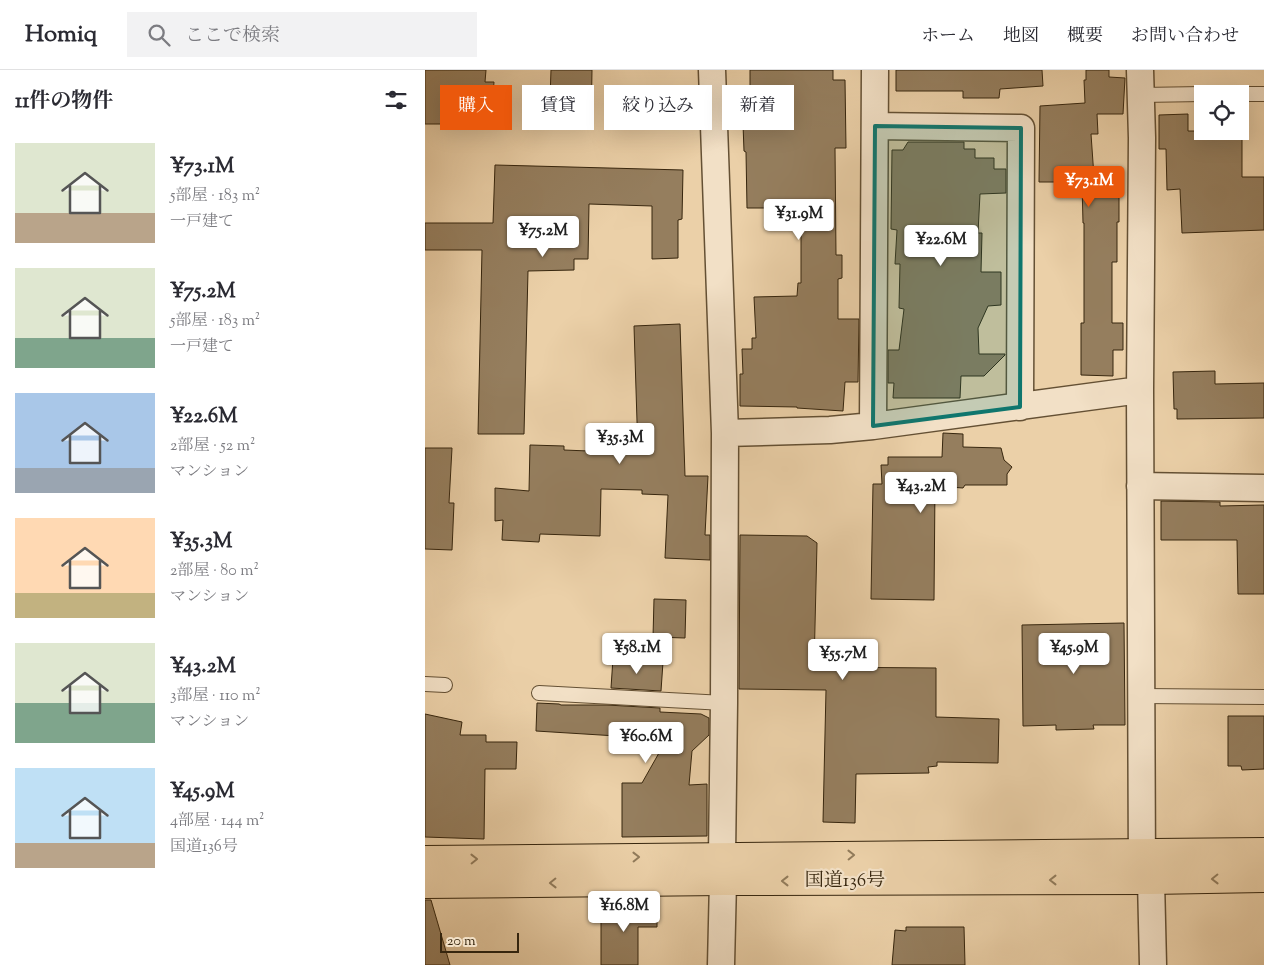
<!DOCTYPE html>
<html lang="ja">
<head>
<meta charset="utf-8">
<style>
	body { margin:0; font-family:"Sorts Mill Goudy","Noto Serif JP",serif; background:#f2f2f3; color:#2b2b33; height:100vh; display:flex; flex-direction:column; font-size:19px; white-space:nowrap }
	* { box-sizing:border-box; margin:0 }
	p { font-size:16px; color:#7c7c81 }
	.icon { flex:none; width:28px; height:28px; fill:none; stroke:currentColor; stroke-width:2; stroke-linecap:round; stroke-linejoin:round }
	.map { position:relative; flex:1; overflow:hidden }
	.sheet { display:flex; flex-direction:column; background:#fff; width:425px }
	.sheet>* { flex:none }
	.banner { position:absolute; left:15px; top:15px; width:475px; height:45px; display:flex; gap:10px }
	.tools { position:absolute; left:769px; top:15px; display:grid; gap:10px }
	.tools a { display:grid; place-items:center; width:55px; height:55px; border-radius:0px; background:#fff; box-shadow:0 5px 20px #0002; font-size:25px }
	.scale { position:absolute; left:15px; bottom:12px; width:79px; box-sizing:border-box; padding-left:5px; border:2px solid #37260e; border-top:0; font-size:14px; line-height:18px; white-space:nowrap; color:#37260e; -webkit-text-stroke:4px #f2e0c6; paint-order:stroke }
	.price { position:absolute; translate:-50% -42px; padding:0 11px; border-radius:5px; background:#fff; color:#222; font-size:16px; line-height:32px; filter:drop-shadow(0 1px 2px #0008) }
	.price::after { content:''; position:absolute; left:50%; top:30px; width:15px; height:11px; margin-left:-8px; background:inherit; clip-path:polygon(0 0,100% 0,50% 100%) }
	.price.current { background:#ea580c; color:#fff }
	ul { padding:0; list-style:none }
	li { display:flex; align-items:center; gap:15px; height:125px; padding:0 15px }
	li span { display:grid; place-items:center; flex:none; width:140px; height:100px; border-radius:0px; color:#555 }
	li>.icon { margin-inline-start:auto }
	span .icon { width:60px; height:60px; fill:#fffc; stroke-width:1 }
	li b { font-size:21px }
	h2 { display:flex; justify-content:space-between; align-items:center; height:60px; padding:0 15px; font-size:21px }
	.tag { padding:0 18px; border-radius:0px; background:#fff; box-shadow:0 5px 20px #0002; font-size:18px; line-height:45px }
	.tag.current { background:#ea580c; color:#fff }
	header { display:flex; align-items:center; gap:30px; box-sizing:border-box; height:70px; padding:0 25px; background:#fff; border-bottom:1px solid #e1e1e2 }
	header strong { font-size:24px }
	nav { display:flex; gap:28px; margin-inline-start:auto; font-size:18px }
	.search { width:350px; height:45px; background:#f2f2f3; display:flex; align-items:center; gap:12px; box-sizing:border-box; padding:0 18px; border-radius:0px; color:#7c7c81; font-size:19px }
	main { display:flex; flex:1; min-height:0 }
	.map>svg:first-child { display:block }
	.building { fill:#957e5e; stroke:#37260e }
	.lines { fill:none; stroke-linecap:round; stroke-linejoin:round }
	.lane-casing { stroke:#645034; stroke-width:16 }
	.street-casing { stroke:#645034; stroke-width:29 }
	.highway-casing { stroke:#37260e; stroke-width:30 }
	.lane { stroke:#f2e0c6; stroke-width:14 }
	.street { stroke:#f2e0c6; stroke-width:26 }
	.highway { stroke:#ebd0a8; stroke-width:28 }
	.oneway { stroke:#917b5b }
	.marked { fill:#0f766e; fill-opacity:0.2; stroke:#0f766e; stroke-width:4; stroke-linejoin:round }
	.labels { text-anchor:middle; dominant-baseline:central; stroke-width:4.5; stroke-linejoin:round; paint-order:stroke }
	.street-label { font-size:19px; fill:#37260e; stroke:#f2e0c6 }
</style>
</head>
<body>
<header>
<strong>Homiq</strong>
<div class="search"><svg class="icon" aria-label="search" viewBox="0 0 24 24"><circle cx="10" cy="10" r="6"/><path d="M15 15l6 6"/></svg>ここで検索</div>
<nav><a>ホーム</a><a>地図</a><a>概要</a><a>お問い合わせ</a></nav>
</header>
<main>
<section class="sheet">
<h2>11件の物件<svg class="icon" aria-label="filters" viewBox="0 0 24 24"><path d="M4 7h16M4 17h16"/><circle cx="9" cy="7" r="2"/><circle cx="15" cy="17" r="2"/></svg></h2>
<ul>
<li><span style="background:linear-gradient(#dfe7d0 70%,#b9a48a 0)"><svg class="icon" aria-label="home" viewBox="0 0 24 24"><path d="M3 11l9-7 9 7M6 9v11h12V9"/></svg></span><div><b>¥73.1M</b><p>5部屋 · 183 m²</p><p>一戸建て</p></div></li>
<li><span style="background:linear-gradient(#dfe7d0 70%,#7fa58c 0)"><svg class="icon" aria-label="home" viewBox="0 0 24 24"><path d="M3 11l9-7 9 7M6 9v11h12V9"/></svg></span><div><b>¥75.2M</b><p>5部屋 · 183 m²</p><p>一戸建て</p></div></li>
<li><span style="background:linear-gradient(#a9c7e8 75%,#9aa5b1 0)"><svg class="icon" aria-label="home" viewBox="0 0 24 24"><path d="M3 11l9-7 9 7M6 9v11h12V9"/></svg></span><div><b>¥22.6M</b><p>2部屋 · 52 m²</p><p>マンション</p></div></li>
<li><span style="background:linear-gradient(#ffd9b3 75%,#c2b280 0)"><svg class="icon" aria-label="home" viewBox="0 0 24 24"><path d="M3 11l9-7 9 7M6 9v11h12V9"/></svg></span><div><b>¥35.3M</b><p>2部屋 · 80 m²</p><p>マンション</p></div></li>
<li><span style="background:linear-gradient(#dfe7d0 60%,#7fa58c 0)"><svg class="icon" aria-label="home" viewBox="0 0 24 24"><path d="M3 11l9-7 9 7M6 9v11h12V9"/></svg></span><div><b>¥43.2M</b><p>3部屋 · 110 m²</p><p>マンション</p></div></li>
<li><span style="background:linear-gradient(#bfe0f5 75%,#b9a48a 0)"><svg class="icon" aria-label="home" viewBox="0 0 24 24"><path d="M3 11l9-7 9 7M6 9v11h12V9"/></svg></span><div><b>¥45.9M</b><p>4部屋 · 144 m²</p><p>国道136号</p></div></li>
</ul>
</section>
<div class="map">
<svg width="839" height="895" viewBox="0 0 839 895">
	<rect width="100%" height="100%" fill="#ebd0a8"/>
	<filter id="stains"><feTurbulence type="fractalNoise" baseFrequency=".004" numOctaves="4"/><feColorMatrix values="0 0 0 0 .2 0 0 0 0 .09 0 0 0 0 .02 0 0 0 .5 -.17"/></filter>
	<radialGradient id="worn" r=".72"><stop offset=".6" stop-color="#630" stop-opacity="0"/><stop offset="1" stop-color="#630" stop-opacity=".3"/></radialGradient>
	<path class="building" d="M 0,0 L 61,0 L 60,12 L 69,12 L 66,52 L 26,49 L 26,54 L 0,54 Z
		M 126,0 L 167,0 L 166,58 L 124,57 Z
		M 325,0 L 408,0 L 408,10 L 420,10 L 421,78 L 410,78 L 411,185 L 417,185 L 417,208 L 413,209 L 413,249 L 434,249 L 433,312 L 420,312 L 418,341 L 372,338 L 372,337 L 315,336 L 315,304 L 318,304 L 317,279 L 327,279 L 327,268 L 331,268 L 329,227 L 372,226 L 373,213 L 376,213 L 376,165 L 373,165 L 373,157 L 361,157 L 360,138 L 322,138 L 321,82 L 319,81 L 318,54 L 318,25 L 325,25 Z
		M 471,0 L 617,0 L 618,16 L 575,19 L 574,28 L 538,28 L 538,21 L 471,21 Z
		M 661,0 L 684,0 L 684,7 L 700,8 L 698,44 L 672,44 L 673,64 L 666,64 L 669,107 L 694,107 L 694,152 L 692,152 L 692,192 L 687,192 L 687,253 L 698,253 L 698,280 L 688,280 L 688,306 L 656,305 L 656,253 L 659,253 L 659,153 L 658,153 L 657,112 L 614,112 L 615,36 L 660,33 L 659,10 L 661,10 Z
		M 763,44 L 763,61 L 817,61 L 817,107 L 839,107 L 839,160 L 757,163 L 755,119 L 742,120 L 741,79 L 734,79 L 734,45 Z
		M 483,72 L 539,72 L 539,79 L 550,79 L 550,88 L 569,88 L 569,99 L 581,99 L 581,123 L 555,124 L 553,163 L 557,163 L 556,202 L 576,202 L 576,235 L 563,236 L 553,258 L 554,284 L 580,284 L 580,285 L 559,306 L 536,306 L 535,328 L 468,328 L 469,313 L 463,313 L 463,280 L 474,280 L 479,239 L 474,238 L 475,194 L 470,194 L 472,160 L 466,159 L 467,80 L 478,80 Z
		M 70,95 L 258,100 L 257,149 L 253,150 L 253,188 L 227,189 L 227,136 L 164,134 L 163,189 L 149,189 L 149,200 L 103,201 L 99,364 L 53,364 L 57,180 L 0,180 L 0,153 L 68,153 Z
		M 255,254 L 260,406 L 283,406 L 280,465 L 285,465 L 285,490 L 240,488 L 243,425 L 217,424 L 217,420 L 176,419 L 175,466 L 115,464 L 114,472 L 77,470 L 78,450 L 70,451 L 70,418 L 104,421 L 105,375 L 139,376 L 139,380 L 213,383 L 209,256 Z
		M 790,301 L 790,314 L 839,313 L 839,348 L 752,349 L 752,339 L 749,339 L 748,302 Z
		M 518,363 L 538,364 L 538,377 L 576,378 L 579,390 L 587,397 L 582,404 L 582,415 L 540,415 L 538,418 L 510,416 L 509,530 L 446,529 L 448,414 L 457,414 L 456,395 L 463,395 L 463,387 L 517,387 Z
		M 0,378 L 27,378 L 24,433 L 29,433 L 27,480 L 0,479 Z
		M 736,431 L 795,432 L 795,436 L 839,435 L 839,524 L 813,524 L 812,470 L 736,470 Z
		M 315,465 L 382,466 L 392,473 L 389,597 L 511,598 L 511,647 L 574,649 L 573,693 L 512,692 L 512,696 L 503,697 L 504,703 L 431,704 L 430,753 L 398,752 L 401,620 L 314,619 Z
		M 229,529 L 261,530 L 260,568 L 228,567 Z
		M 699,553 L 700,655 L 668,655 L 669,659 L 631,660 L 631,655 L 598,656 L 597,555 Z
		M 188,588 L 238,592 L 236,621 L 186,618 Z
		M 112,633 L 134,634 L 136,635 L 182,635 L 235,638 L 235,642 L 276,644 L 284,648 L 284,665 L 267,681 L 264,715 L 282,714 L 282,766 L 197,767 L 197,713 L 217,713 L 243,667 L 224,668 L 111,661 Z
		M 0,644 L 37,652 L 35,665 L 61,665 L 61,672 L 92,672 L 91,699 L 60,699 L 59,769 L 0,767 Z
		M 803,646 L 839,646 L 839,699 L 817,700 L 816,696 L 803,696 Z
		M 0,830 L 6,830 L 25,895 L 0,895 Z
		M 211,836 L 232,837 L 232,857 L 213,857 L 213,895 L 176,895 L 176,837 Z
		M 481,857 L 539,857 L 540,895 L 467,895 L 470,860 L 481,861 Z"/>
	<g class="lines">
		<g class="lane-casing">
			<path id="lane" d="M 815,24 L 839,24
				M 716,25 L 778,24
				M 0,614 L 20,615
				M 114,623 L 299,633
				M 716,626 L 839,627"/>
		</g>
		<g class="street-casing">
			<path id="street" d="M 287,0 L 300,363 L 299,633 L 297,786 L 298,811 L 296,895
				M 715,0 L 717,68 L 715,320 L 717,804
				M 450,56 L 596,58 L 595,337
				M 448,356 L 450,0
				M 300,363 L 405,360 L 448,356 L 715,320
				M 715,416 L 839,418
				M 726,810 L 728,895"/>
		</g>
		<g class="highway-casing">
			<path id="highway" d="M 0,790 L 839,782
				M 0,814 L 298,811 L 726,810 L 839,808"/>
		</g>
		<use href="#lane" class="lane"/>
		<use href="#street" class="street"/>
		<use href="#highway" class="highway"/>
	</g>
	<defs><path id="oneway-chevron" d="M-2-3.5L2.5 0L-2 3.5" fill="none" stroke-width="1.6" stroke-linecap="round" stroke-linejoin="round" transform="scale(1.25)"/></defs>
	<g class="oneway">
		<use href="#oneway-chevron" transform="translate(426 785) rotate(-1)"/>
		<use href="#oneway-chevron" transform="translate(211 787) rotate(-1)"/>
		<use href="#oneway-chevron" transform="translate(49 789) rotate(-1)"/>
		<use href="#oneway-chevron" transform="translate(790 809) rotate(179)"/>
		<use href="#oneway-chevron" transform="translate(628 810) rotate(180)"/>
		<use href="#oneway-chevron" transform="translate(360 811) rotate(180)"/>
		<use href="#oneway-chevron" transform="translate(128 813) rotate(179)"/>
	</g>
	<path class="marked" d="M 450,56 L 596,58 L 595,337 L 448,356 Z"/>
	<g class="labels">
		<g class="street-label">
			<text x="420" y="811">国道136号</text>
		</g>
	</g>
	<rect width="100%" height="100%" filter="url(#stains)"/>
	<rect width="100%" height="100%" fill="url(#worn)"/>
</svg>
<div class="tools">
<a><svg class="icon" aria-label="locate" viewBox="0 0 24 24"><circle cx="12" cy="12" r="6"/><path d="M12 2v4M12 18v4M2 12h4M18 12h4"/></svg></a>
</div>
<div class="scale">20 m</div>
<b class="price current" style="left:664px;top:138px">¥73.1M</b>
<b class="price" style="left:374px;top:171px">¥31.9M</b>
<b class="price" style="left:118px;top:188px">¥75.2M</b>
<b class="price" style="left:516px;top:197px">¥22.6M</b>
<b class="price" style="left:195px;top:395px">¥35.3M</b>
<b class="price" style="left:496px;top:444px">¥43.2M</b>
<b class="price" style="left:212px;top:605px">¥58.1M</b>
<b class="price" style="left:649px;top:605px">¥45.9M</b>
<b class="price" style="left:418px;top:611px">¥55.7M</b>
<b class="price" style="left:221px;top:694px">¥60.6M</b>
<b class="price" style="left:199px;top:863px">¥16.8M</b>
<div class="banner">
<a class="tag current">購入</a>
<a class="tag">賃貸</a>
<a class="tag">絞り込み</a>
<a class="tag">新着</a>
</div>
</div>
</main>
</body>
</html>
